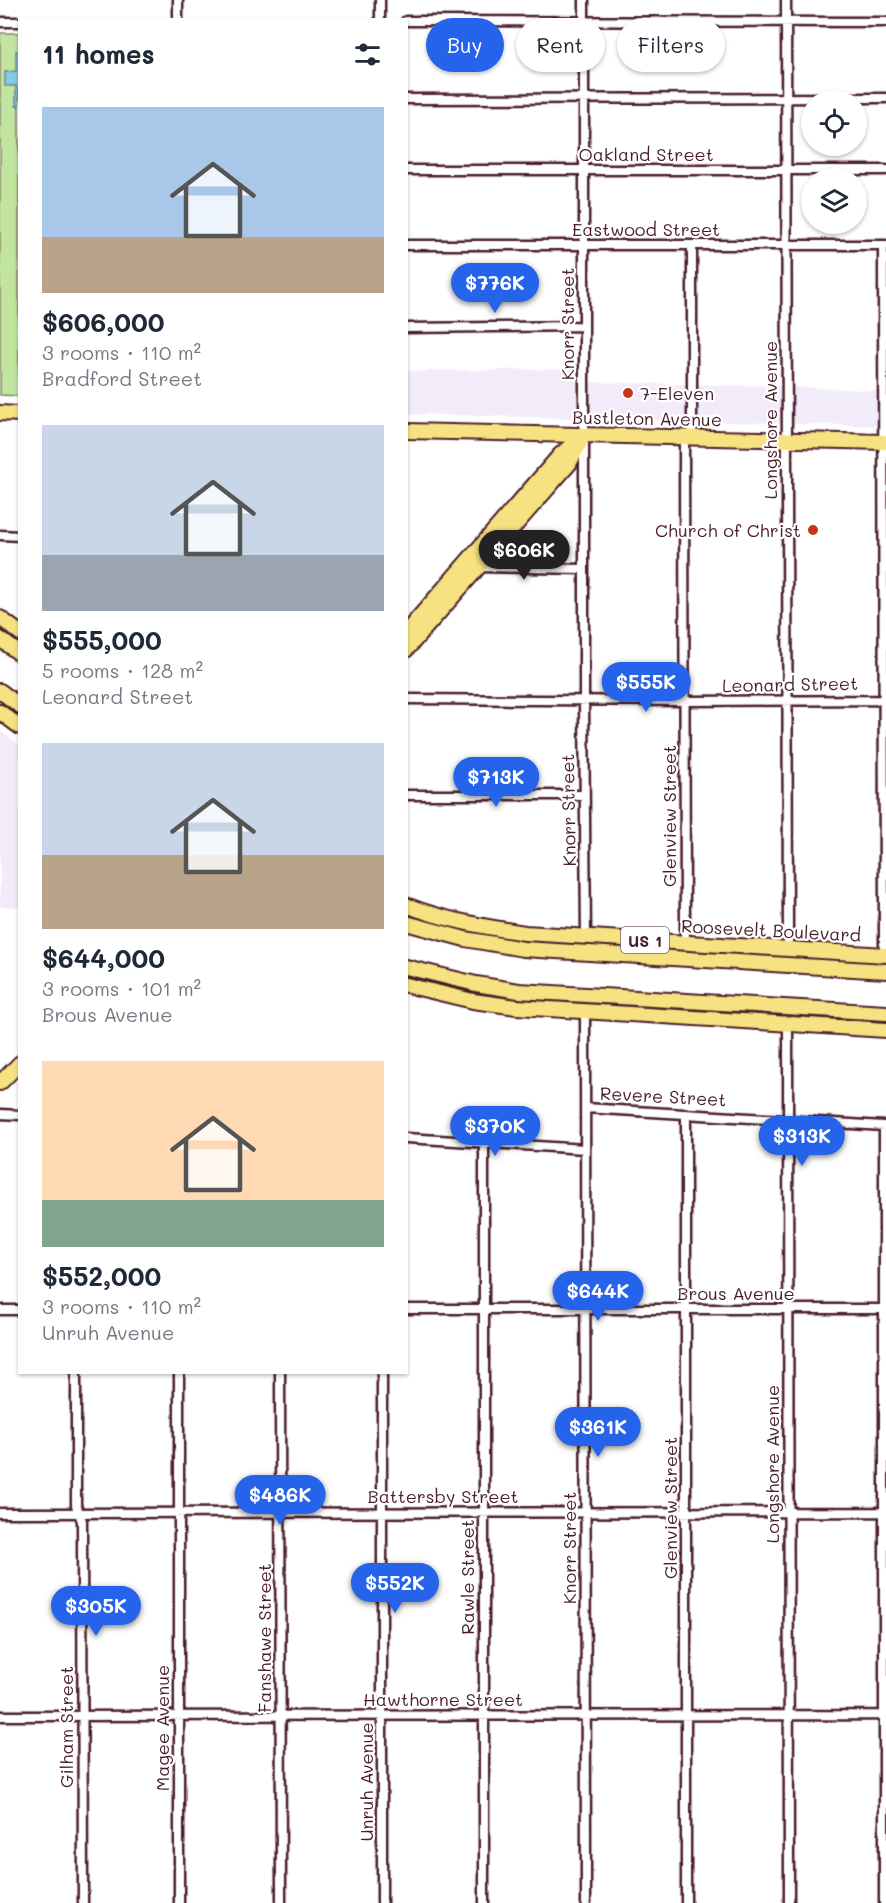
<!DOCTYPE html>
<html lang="en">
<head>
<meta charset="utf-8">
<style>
	body { margin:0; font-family:Mali,sans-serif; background:#f6f6f7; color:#1f2937; height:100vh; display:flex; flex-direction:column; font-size:22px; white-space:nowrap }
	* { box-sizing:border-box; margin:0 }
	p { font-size:20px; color:#747a83 }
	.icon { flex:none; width:33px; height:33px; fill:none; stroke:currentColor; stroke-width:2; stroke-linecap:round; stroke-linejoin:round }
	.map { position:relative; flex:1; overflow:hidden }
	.details { position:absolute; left:18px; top:18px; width:390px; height:1356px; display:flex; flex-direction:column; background:#fff; border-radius:0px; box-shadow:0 2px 4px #0004 }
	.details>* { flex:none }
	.top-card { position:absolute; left:426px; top:18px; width:369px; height:54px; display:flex; gap:12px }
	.controls { position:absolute; left:801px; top:90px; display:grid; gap:12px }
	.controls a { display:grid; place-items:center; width:66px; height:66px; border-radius:50%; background:#fff; box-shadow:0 2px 4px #0004; font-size:30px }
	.price { position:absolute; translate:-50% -51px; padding:0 14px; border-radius:21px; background:#2563eb; color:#fff; font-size:20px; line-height:39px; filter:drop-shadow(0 2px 3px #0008) }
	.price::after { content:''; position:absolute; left:50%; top:36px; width:18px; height:14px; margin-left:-9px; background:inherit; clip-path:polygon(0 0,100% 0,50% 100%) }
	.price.active { background:#222; color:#fff }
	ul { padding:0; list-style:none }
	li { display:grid; align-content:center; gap:12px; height:318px; padding:0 24px }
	li span { display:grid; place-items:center; height:186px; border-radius:0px; color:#555 }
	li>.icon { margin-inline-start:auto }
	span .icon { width:108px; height:108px; fill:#fffc; stroke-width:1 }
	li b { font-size:26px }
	h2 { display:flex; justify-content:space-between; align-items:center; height:72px; padding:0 24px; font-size:26px }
	.tag { padding:0 21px; border-radius:27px; background:#fff; box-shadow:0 2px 4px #0004; font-size:21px; line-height:54px }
	.tag.active { background:#2563eb; color:#fff }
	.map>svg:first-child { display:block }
	.built { fill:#f2ebfa }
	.green { fill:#c1e59f; stroke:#868265; stroke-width:1.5 }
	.water { fill:#84cce4; stroke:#6d879a; stroke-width:1.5 }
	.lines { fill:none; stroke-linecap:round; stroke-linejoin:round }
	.minor-casing { stroke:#4a1f2b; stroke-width:13 }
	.primary-casing { stroke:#4a1f2b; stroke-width:18 }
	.trunk-casing { stroke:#4a1f2b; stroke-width:18 }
	.minor { stroke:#fff; stroke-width:8 }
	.primary { stroke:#f7e281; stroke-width:14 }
	.trunk { stroke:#f7e281; stroke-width:14 }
	.poi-dot { fill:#c8321e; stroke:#fff; stroke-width:2 }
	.labels { text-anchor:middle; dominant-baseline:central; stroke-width:4.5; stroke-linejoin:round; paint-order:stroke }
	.shield { fill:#fff; stroke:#80626b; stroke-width:1.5 }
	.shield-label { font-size:16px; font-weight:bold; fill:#4a1f2b }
	.street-label { font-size:18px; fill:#4a1f2b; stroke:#fff }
	.poi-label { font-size:18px; fill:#4a1f2b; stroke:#fff; text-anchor:start }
</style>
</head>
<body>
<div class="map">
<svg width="886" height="1903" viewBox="0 0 886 1903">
	<rect width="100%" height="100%" fill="#fff"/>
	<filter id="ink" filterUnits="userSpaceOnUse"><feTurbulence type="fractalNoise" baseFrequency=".0167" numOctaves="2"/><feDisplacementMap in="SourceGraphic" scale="12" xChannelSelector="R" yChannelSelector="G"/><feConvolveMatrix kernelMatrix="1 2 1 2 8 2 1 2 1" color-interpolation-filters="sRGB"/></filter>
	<g filter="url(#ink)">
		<path class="built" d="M 574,369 L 575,382 L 777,386 L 886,391 L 886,426 L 407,414 L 407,371 Z
			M 0,731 L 19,745 L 19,907 L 0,907 Z"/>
		<path class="green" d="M 0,33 L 19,33 L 19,396 L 0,395 Z"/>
		<path class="water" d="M 16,51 L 19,51 L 19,106 L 16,106 L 16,86 L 5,86 L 5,72 L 16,71 Z"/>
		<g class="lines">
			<g class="minor-casing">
				<path id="minor" d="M 178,0 L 178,20
					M 380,0 L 380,20
					M 584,0 L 584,700 L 586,937
					M 786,0 L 788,949
					M 406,21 L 886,22
					M 0,22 L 20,22
					M 406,99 L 886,98
					M 406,170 L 886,170
					M 406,245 L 886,245
					M 692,245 L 692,437
					M 883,245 L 884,954
					M 406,328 L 584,326
					M 684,437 L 685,943
					M 0,535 L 20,536
					M 477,567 L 583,569
					M 406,699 L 685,701 L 886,700
					M 406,795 L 584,795
					M 585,1012 L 586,1903
					M 788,1024 L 789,1903
					M 585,1108 L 884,1126 L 884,1903
					M 0,1114 L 20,1115
					M 686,1114 L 686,1903
					M 406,1138 L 585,1149
					M 484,1143 L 484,1903
					M 406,1309 L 886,1309
					M 0,1310 L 20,1310
					M 76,1372 L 76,1505 L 82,1521 L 83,1903
					M 179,1372 L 179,1903
					M 280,1372 L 281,1903
					M 382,1372 L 382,1903
					M 0,1513 L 886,1512
					M 0,1716 L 886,1715"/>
			</g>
			<g class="primary-casing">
				<path id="primary" d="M 0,413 L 20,414
					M 406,431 L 886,442
					M 406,632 L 560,455 L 578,440
					M 406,650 L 569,464 L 584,435
					M 0,1083 L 20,1063"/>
			</g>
			<g class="trunk-casing">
				<path id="trunk" d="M 0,618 L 20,633
					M 0,639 L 20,654
					M 0,691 L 20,706
					M 0,712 L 20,727
					M 406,905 C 444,920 485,927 525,933 L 886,955
					M 406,923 L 465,939 L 523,949 L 886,971
					M 406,967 L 476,984 L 519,991 L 886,1013
					M 406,985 L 473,1001 L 517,1007 L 886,1030"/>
			</g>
			<use href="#minor" class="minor"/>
			<use href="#primary" class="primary"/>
			<use href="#trunk" class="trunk"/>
		</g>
	</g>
	<g class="poi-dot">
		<circle cx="628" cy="393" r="6"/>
		<circle cx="813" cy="530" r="6"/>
	</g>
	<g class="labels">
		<rect class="shield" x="621" y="927" width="48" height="26" rx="4.5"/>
		<g class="shield-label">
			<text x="645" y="940">US 1</text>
		</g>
		<g class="street-label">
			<text x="646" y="154">Oakland Street</text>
			<text x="646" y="229">Eastwood Street</text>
			<text transform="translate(567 324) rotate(-90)">Knorr Street</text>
			<text transform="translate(647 418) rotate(1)">Bustleton Avenue</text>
			<text transform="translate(770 420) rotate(-90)">Longshore Avenue</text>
			<text transform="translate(790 684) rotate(-1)">Leonard Street</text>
			<text transform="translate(568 810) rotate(-91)">Knorr Street</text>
			<text transform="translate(669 816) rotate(-90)">Glenview Street</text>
			<text transform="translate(771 930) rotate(3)">Roosevelt Boulevard</text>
			<text transform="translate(663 1096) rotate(3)">Revere Street</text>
			<text x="736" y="1293">Brous Avenue</text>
			<text transform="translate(772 1464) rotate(-90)">Longshore Avenue</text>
			<text x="443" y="1496">Battersby Street</text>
			<text transform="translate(670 1508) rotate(-90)">Glenview Street</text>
			<text transform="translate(569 1548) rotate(-90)">Knorr Street</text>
			<text transform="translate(467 1577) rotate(-90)">Rawle Street</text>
			<text transform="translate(264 1638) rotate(-90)">Fanshawe Street</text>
			<text x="443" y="1699">Hawthorne Street</text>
			<text transform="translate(66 1727) rotate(-90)">Gilham Street</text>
			<text transform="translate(162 1728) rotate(-90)">Magee Avenue</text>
			<text transform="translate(366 1782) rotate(-90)">Unruh Avenue</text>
		</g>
		<g class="poi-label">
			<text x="640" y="393">7-Eleven</text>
			<text x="801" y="530" text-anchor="end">Church of Christ</text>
		</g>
	</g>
</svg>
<div class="controls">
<a><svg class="icon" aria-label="locate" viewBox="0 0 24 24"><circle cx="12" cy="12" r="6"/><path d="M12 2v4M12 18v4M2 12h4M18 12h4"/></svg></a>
<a><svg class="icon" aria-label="layers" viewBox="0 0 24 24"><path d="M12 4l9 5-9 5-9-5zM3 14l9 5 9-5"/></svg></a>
</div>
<b class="price" style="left:495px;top:314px">$776K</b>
<b class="price active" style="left:524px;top:581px">$606K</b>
<b class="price" style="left:646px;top:713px">$555K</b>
<b class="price" style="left:496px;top:808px">$713K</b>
<b class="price" style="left:495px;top:1157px">$370K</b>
<b class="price" style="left:802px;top:1167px">$313K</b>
<b class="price" style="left:598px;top:1322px">$644K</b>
<b class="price" style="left:598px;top:1458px">$361K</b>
<b class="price" style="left:280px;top:1526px">$486K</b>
<b class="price" style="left:395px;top:1614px">$552K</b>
<b class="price" style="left:96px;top:1637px">$305K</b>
<div class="top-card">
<a class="tag active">Buy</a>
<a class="tag">Rent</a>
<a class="tag">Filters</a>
</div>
<section class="details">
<h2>11 homes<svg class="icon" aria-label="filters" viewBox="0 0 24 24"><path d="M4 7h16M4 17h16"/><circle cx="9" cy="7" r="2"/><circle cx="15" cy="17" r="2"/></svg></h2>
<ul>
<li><span style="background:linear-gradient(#a9c7e8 70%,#b9a48a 0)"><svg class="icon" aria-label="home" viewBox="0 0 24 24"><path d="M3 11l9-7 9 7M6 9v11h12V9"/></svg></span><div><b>$606,000</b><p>3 rooms · 110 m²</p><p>Bradford Street</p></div></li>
<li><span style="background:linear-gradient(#c9d6e8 70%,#9aa5b1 0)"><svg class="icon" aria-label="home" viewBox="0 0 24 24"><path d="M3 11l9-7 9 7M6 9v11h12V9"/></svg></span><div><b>$555,000</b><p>5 rooms · 128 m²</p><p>Leonard Street</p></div></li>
<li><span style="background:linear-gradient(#c9d6e8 60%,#b9a48a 0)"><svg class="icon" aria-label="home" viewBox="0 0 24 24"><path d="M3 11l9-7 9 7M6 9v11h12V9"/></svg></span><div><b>$644,000</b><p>3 rooms · 101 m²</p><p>Brous Avenue</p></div></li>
<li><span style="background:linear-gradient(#ffd9b3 75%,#7fa58c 0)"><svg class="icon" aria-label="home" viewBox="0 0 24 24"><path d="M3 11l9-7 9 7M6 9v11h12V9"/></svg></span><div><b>$552,000</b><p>3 rooms · 110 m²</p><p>Unruh Avenue</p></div></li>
</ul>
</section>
</div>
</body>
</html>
